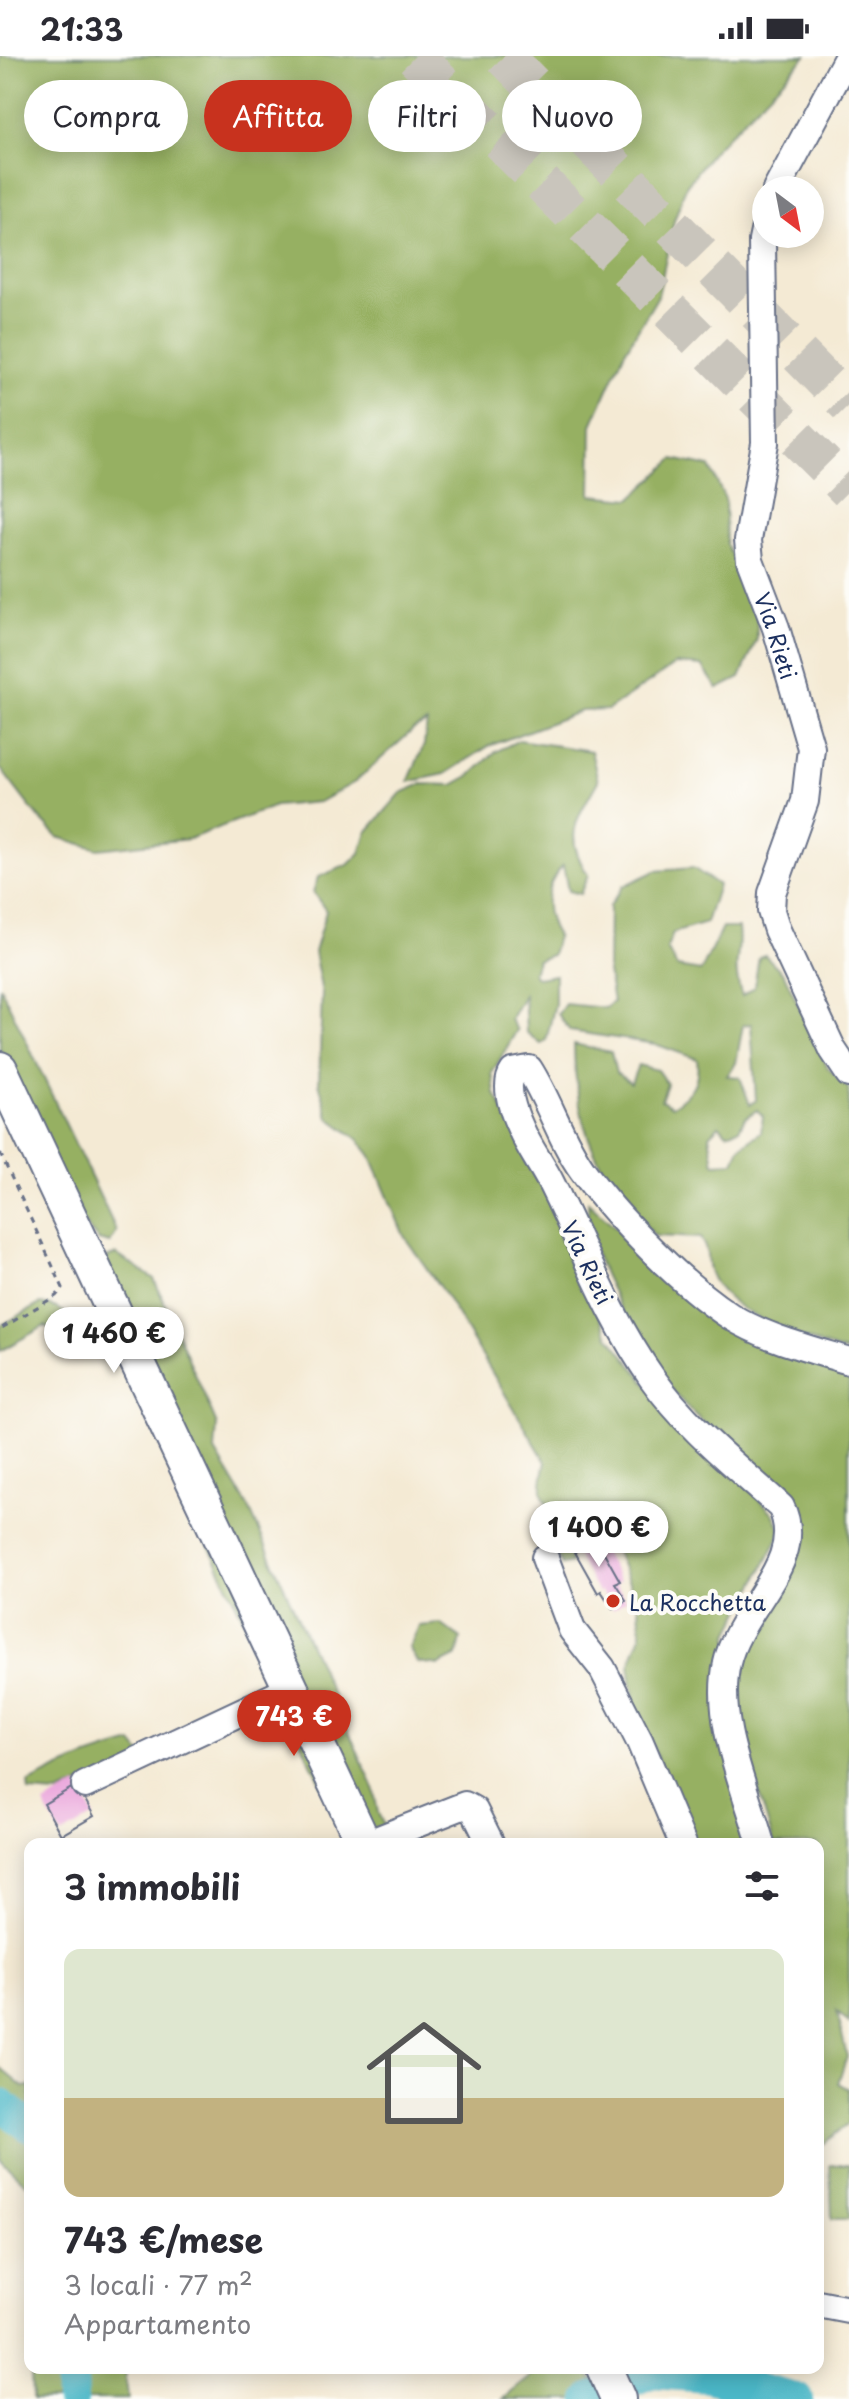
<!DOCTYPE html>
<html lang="it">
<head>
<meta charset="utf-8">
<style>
	body { margin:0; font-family:"Playpen Sans",sans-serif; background:#f7f7f7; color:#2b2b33; height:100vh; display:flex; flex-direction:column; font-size:30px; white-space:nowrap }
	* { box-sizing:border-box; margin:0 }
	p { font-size:26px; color:#7c7c81 }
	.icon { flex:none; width:44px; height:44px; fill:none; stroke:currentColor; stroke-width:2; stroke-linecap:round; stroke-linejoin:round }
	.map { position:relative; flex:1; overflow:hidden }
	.panel { position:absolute; left:24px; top:1782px; width:800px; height:536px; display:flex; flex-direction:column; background:#fff; border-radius:16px; box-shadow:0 4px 20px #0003 }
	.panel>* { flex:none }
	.top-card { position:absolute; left:24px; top:24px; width:802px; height:72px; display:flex; gap:16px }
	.needle { width:52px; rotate:148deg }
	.fabs { position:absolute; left:752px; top:120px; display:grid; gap:16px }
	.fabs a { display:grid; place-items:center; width:72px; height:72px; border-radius:50%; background:#fff; box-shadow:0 4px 20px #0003; font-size:40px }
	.price { position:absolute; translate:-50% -68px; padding:0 18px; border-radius:28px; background:#fff; color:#222; font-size:26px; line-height:52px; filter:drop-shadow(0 2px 4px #0008) }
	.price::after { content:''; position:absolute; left:50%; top:48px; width:24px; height:18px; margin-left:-12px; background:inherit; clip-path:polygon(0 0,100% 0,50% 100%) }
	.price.current { background:#c8321e; color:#fff }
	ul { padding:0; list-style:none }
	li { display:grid; align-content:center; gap:16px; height:424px; padding:0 40px }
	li+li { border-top:2px solid #e1e1e2 }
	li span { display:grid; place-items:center; height:248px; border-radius:16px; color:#555 }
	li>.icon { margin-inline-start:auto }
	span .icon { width:144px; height:144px; fill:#fffc; stroke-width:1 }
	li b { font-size:34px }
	h2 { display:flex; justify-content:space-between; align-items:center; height:96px; padding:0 40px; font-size:34px }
	.chip { padding:0 28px; border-radius:36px; background:#fff; box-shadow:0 4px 20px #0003; font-size:28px; line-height:72px }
	.chip.current { background:#c8321e; color:#fff }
	.status { display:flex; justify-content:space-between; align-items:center; height:56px; padding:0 40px; background:#fff; direction:ltr }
	.status svg { height:22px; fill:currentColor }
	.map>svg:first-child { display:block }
	.forest { fill:#96b062; stroke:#587060; stroke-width:2; fill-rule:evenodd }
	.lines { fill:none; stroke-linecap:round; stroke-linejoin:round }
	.river { stroke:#4cb8c8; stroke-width:32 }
	.building { fill:#eba9dd }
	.highway-tunnel { stroke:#c9c5bc; stroke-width:40; stroke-dasharray:40 20; stroke-linecap:butt }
	.minor-casing { stroke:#677087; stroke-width:30 }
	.major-casing { stroke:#677087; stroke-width:38 }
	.path { stroke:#677087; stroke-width:3; stroke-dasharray:6 6; stroke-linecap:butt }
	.minor { stroke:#fff; stroke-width:26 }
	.major { stroke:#fff; stroke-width:34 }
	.poi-dot { fill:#c8321e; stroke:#fdfcf7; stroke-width:3 }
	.labels { text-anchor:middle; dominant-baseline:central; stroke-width:8; stroke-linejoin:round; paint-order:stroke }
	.street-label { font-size:22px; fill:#1b2f5e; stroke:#fdfcf7 }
	.poi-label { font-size:22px; fill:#1b2f5e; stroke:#fdfcf7; text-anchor:start }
</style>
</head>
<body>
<div class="status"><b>21:33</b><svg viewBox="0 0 49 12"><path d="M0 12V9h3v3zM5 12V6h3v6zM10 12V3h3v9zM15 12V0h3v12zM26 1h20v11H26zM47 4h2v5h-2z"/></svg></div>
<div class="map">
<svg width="849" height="2343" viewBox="0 0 849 2343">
	<rect width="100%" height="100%" fill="#fdfcf7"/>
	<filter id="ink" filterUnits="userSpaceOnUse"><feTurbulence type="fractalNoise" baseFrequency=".0125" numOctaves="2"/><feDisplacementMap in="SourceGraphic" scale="16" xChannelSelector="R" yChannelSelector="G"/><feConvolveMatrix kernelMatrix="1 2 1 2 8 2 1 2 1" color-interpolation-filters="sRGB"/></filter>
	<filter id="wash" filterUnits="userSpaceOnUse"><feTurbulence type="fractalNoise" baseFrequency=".006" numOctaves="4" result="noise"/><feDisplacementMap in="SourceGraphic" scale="32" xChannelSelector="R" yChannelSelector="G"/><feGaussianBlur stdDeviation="1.8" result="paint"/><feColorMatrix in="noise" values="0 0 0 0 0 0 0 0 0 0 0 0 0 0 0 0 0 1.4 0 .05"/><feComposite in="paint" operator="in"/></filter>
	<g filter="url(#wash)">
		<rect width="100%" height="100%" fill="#f4ead4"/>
		<path class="forest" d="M 0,0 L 806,0 L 714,94 L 686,130 L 674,165 L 658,240 L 624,297 L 592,369 L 591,439 L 631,443 L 674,403 L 710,411 L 725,443 L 726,488 L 757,558 L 757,583 L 740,622 L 718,633 L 702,610 L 676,608 L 608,654 L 581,655 L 489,690 L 445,718 L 408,726 L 424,689 L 427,667 L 414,673 L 355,726 L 319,746 L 275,750 L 189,783 L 98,793 L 58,781 L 33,755 L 0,712 Z
			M 519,684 L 591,695 L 598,725 C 577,763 562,779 588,819 L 580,838 L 568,835 L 563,809 C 543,830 542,856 557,880 L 552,899 L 537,904 L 533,917 L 537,922 L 555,919 L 555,948 L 546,985 L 541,988 L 526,976 L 524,939 L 510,964 L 517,974 L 492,1017 L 495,1038 L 544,1131 L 609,1280 L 660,1344 L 773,1457 L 782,1475 L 729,1578 L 750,1788 L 692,1788 L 634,1645 L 629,1610 L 641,1579 L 639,1551 L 610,1481 L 585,1473 L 566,1489 L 571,1507 L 562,1509 L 552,1487 L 577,1466 L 574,1452 L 551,1453 C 537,1439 542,1425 546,1406 L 444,1237 L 404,1180 L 371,1100 L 358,1083 L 329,1062 L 319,1027 L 322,937 L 314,896 L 326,855 L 313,836 L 318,821 L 348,809 L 360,797 L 367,776 L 401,737 L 422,728 L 453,729 L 471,719 L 495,696 Z
			M 693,812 L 718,829 L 706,867 L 673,877 L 667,893 L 677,911 L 701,915 L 722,872 L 738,872 C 742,902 730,905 742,940 L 754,931 L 759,901 L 765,899 L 784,918 L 828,1012 L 849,1033 L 849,1297 C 810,1286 724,1258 710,1217 C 704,1202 712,1201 700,1182 L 655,1180 C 597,1117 575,1075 574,988 L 611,996 L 616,1017 L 631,1027 L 638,1009 L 657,1014 L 667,1028 L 661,1044 L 672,1050 C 691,1038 700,1026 697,1003 L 655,988 L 570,975 L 558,958 L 565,948 L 605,952 L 613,946 L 608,916 L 609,850 L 623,830 L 655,815 ZM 751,968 L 756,1044 L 750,1049 L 740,1021 L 727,1020 L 736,1007 L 743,969 ZM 757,1054 L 763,1060 L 761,1076 L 740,1091 L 734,1106 L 714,1107 L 709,1079 L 719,1069 L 727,1077 L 739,1073 L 745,1062 Z
			M 0,930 L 117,1176 L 110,1187 L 98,1184 L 81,1164 L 0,993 Z
			M 588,1146 L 719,1267 L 743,1283 L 849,1316 L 849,1967 L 837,1955 L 847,2001 L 838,2027 L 849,2033 L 849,2067 L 818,2092 L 818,1788 L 774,1788 C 765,1756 732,1657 737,1628 C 745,1590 810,1501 803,1473 C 790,1429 723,1387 691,1355 C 655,1320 605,1230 590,1182 C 587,1171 588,1157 588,1146 Z
			M 116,1198 L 154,1223 L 217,1369 L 215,1395 L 249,1452 L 373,1730 L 378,1757 L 392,1788 L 349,1788 L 79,1213 Z
			M 40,1248 C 57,1250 70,1256 75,1273 L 63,1280 L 45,1270 L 0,1295 L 0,1270 Z
			M 441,1568 L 461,1583 L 457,1600 L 439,1609 L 417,1606 L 409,1592 L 419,1570 Z
			M 133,1687 L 145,1702 L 58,1738 L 29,1736 L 28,1728 C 62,1709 95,1697 133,1687 Z
			M 0,2012 L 23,2031 L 30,2030 L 30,2131 L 0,2103 Z
			M 830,2109 L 849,2109 L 849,2163 L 832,2163 Z
			M 31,2312 L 125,2312 L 128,2343 L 32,2343 Z
			M 542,2312 L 584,2312 L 608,2343 L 503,2343 Z"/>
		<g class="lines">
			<path class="river" d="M 0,2048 L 30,2071
				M 71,2312 L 72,2343
				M 590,2343 L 653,2317 L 707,2321 L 797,2343"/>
		</g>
		<g id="blocks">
			<path class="building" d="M 593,1477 L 620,1525 L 615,1527 L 626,1544 L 613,1553 L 601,1535 L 598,1537 L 571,1489 Z
				M 77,1729 L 94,1760 L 61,1779 L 44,1748 Z"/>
		</g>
	</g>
	<g filter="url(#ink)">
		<use href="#blocks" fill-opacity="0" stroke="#677087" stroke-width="2"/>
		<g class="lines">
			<path class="highway-tunnel" d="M 415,0 L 849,434
				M 504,0 L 849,349"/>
			<g class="minor-casing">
				<g id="minor">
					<path d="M 776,134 L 848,0"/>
					<path id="s1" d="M 766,166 L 762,185 L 765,387 L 748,484 L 750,504 L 776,572 L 811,692 L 805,745 L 772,837 L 771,855 L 777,874 L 833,994 L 849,1018"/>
					<path d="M 545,1502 L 572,1574 L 602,1612 L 640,1686 L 683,1788"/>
					<path d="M 85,1729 L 294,1631"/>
					<path d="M 366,1788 L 465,1749 L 474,1754 L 491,1788"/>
					<path d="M 761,1788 C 746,1733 714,1665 727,1607 C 739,1552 808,1505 781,1451 C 736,1410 687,1372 652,1322 C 609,1261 584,1193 551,1127 C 542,1109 529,1092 521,1073 C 514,1058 503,1030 513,1016 L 529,1013 C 550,1046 560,1083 583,1115 C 616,1161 682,1229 730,1260 C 765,1282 810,1293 849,1305"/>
					<path d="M 818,2248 L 849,2254"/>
				</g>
			</g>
			<g class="major-casing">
				<path id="major" d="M 0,1013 L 364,1788
					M 604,2312 L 618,2343"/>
			</g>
			<path class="path" d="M 0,1097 L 63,1232 L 56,1240 L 0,1273"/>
			<use href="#minor" class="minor"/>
			<use href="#major" class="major"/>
		</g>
	</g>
	<circle class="poi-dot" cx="613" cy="1545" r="8"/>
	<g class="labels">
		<g class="street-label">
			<text stroke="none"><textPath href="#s1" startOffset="420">Via Rieti</textPath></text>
			<text transform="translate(588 1206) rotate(65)">Via Rieti</text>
		</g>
		<g class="poi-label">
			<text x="629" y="1545">La Rocchetta</text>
		</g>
	</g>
</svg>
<div class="fabs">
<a><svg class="needle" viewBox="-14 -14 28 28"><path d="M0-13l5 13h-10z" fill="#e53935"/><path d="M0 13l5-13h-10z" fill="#7c7c81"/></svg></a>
</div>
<b class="price" style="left:114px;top:1319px">1 460 €</b>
<b class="price" style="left:599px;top:1513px">1 400 €</b>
<b class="price current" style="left:294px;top:1702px">743 €</b>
<div class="top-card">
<a class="chip">Compra</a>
<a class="chip current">Affitta</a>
<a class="chip">Filtri</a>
<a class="chip">Nuovo</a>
</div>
<section class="panel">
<h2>3 immobili<svg class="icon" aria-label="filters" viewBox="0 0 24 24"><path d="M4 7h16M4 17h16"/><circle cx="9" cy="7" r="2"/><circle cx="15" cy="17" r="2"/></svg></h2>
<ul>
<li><span style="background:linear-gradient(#dfe7d0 60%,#c2b280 0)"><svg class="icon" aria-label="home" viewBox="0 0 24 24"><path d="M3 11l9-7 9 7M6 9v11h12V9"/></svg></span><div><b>743 €/mese</b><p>3 locali · 77 m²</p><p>Appartamento</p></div></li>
</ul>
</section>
</div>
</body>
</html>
